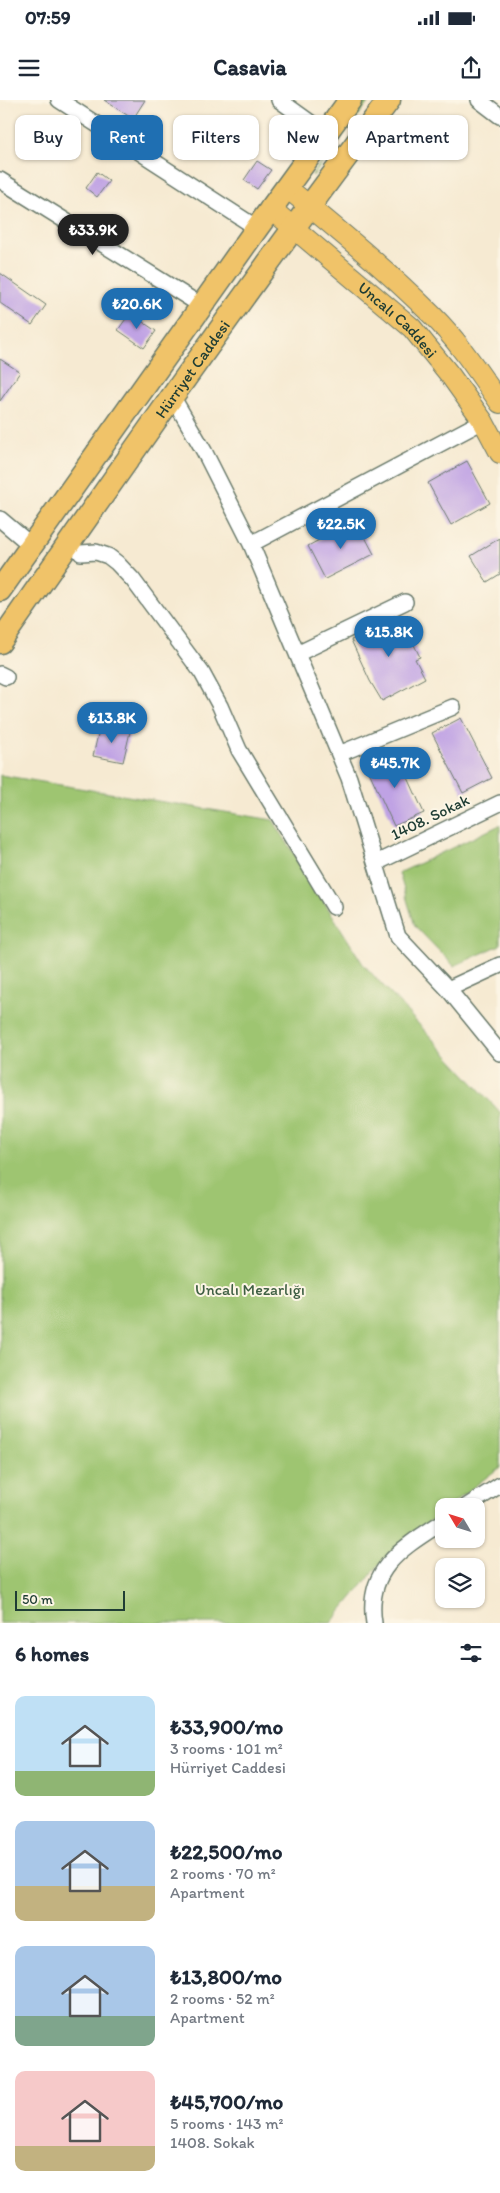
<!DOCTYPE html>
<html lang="en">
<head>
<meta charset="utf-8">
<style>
	body { margin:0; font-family:Itim,sans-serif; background:#f6f6f7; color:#1f2937; height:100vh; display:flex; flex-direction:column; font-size:19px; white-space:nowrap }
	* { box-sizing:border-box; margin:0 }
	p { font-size:16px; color:#747a83 }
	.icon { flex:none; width:28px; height:28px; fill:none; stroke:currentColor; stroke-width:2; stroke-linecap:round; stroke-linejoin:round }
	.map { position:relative; height:1523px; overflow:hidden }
	.drawer { display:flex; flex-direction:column; background:#fff; flex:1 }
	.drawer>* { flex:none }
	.top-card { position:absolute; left:15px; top:15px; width:470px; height:45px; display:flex; gap:10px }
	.needle { width:32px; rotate:308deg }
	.buttons { position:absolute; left:435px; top:1398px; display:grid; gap:10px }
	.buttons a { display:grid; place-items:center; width:50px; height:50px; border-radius:10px; background:#fff; box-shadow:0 1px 4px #0004; font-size:25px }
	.scale { position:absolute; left:15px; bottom:12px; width:110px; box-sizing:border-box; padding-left:5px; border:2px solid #1f3d34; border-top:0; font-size:14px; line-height:18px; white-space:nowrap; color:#1f3d34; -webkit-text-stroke:4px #fcf5e5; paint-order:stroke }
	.price { position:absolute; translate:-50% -42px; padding:0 11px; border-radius:18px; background:#1f6fb2; color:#fff; font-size:16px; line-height:32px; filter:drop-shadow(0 1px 2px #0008) }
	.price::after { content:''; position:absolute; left:50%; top:30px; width:15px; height:11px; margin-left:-8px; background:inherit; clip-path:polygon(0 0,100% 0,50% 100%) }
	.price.on { background:#222; color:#fff }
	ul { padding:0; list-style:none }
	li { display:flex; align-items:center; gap:15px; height:125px; padding:0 15px }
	li span { display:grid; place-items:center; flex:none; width:140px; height:100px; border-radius:10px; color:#555 }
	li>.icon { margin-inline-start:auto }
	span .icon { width:60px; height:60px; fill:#fffc; stroke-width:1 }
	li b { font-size:21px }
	h2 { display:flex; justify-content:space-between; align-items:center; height:60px; padding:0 15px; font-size:21px }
	.pill { padding:0 18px; border-radius:10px; background:#fff; box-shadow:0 1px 4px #0004; font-size:18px; line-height:45px }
	.pill.on { background:#1f6fb2; color:#fff }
	.status { display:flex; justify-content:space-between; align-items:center; height:35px; padding:0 25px; background:#fff; direction:ltr }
	.status svg { height:14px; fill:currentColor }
	header { display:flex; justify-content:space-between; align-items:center; height:65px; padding:0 15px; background:#fff; font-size:22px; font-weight:700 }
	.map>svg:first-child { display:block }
	.green { fill:#9ec571; stroke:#5e8152 }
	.building { fill:#bfa2e4 }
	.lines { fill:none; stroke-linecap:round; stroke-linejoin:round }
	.minor-casing { stroke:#6a7a6b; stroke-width:18 }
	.major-casing { stroke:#6a7a6b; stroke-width:22 }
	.highway-casing { stroke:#6a7a6b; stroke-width:25 }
	.minor { stroke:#fff; stroke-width:15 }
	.major { stroke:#f0c369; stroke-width:20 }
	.highway { stroke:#f0c369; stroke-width:22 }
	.labels { text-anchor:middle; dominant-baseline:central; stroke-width:4; stroke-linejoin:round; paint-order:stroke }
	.street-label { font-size:16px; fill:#1f3d34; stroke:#fcf5e5 }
	.park-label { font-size:16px; fill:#3f5f43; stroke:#fcf5e5 }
</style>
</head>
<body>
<div class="status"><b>07:59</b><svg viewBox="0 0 49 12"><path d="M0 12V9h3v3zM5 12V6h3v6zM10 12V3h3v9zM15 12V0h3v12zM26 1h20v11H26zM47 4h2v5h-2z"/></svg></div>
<header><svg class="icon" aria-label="menu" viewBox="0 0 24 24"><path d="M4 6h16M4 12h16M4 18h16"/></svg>Casavia<svg class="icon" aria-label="share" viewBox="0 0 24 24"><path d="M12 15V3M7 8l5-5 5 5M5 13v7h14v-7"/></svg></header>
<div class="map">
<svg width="500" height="1523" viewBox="0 0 500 1523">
	<rect width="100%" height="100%" fill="#fcf5e5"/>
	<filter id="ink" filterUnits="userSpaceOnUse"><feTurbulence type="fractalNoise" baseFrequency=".02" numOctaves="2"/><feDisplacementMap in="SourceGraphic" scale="10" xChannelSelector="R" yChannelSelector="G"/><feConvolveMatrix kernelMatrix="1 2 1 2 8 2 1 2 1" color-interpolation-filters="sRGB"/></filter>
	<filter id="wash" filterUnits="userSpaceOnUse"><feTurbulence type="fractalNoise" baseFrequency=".0096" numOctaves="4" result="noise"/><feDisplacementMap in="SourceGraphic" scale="20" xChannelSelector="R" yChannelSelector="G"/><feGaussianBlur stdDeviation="1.12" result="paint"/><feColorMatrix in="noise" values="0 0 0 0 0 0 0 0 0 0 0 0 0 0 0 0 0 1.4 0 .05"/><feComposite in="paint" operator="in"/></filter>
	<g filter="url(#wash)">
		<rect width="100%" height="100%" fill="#f6ead2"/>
		<path class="green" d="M 366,0 L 370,0 L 313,76 L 312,74 Z
			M 0,675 L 273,720 L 363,864 L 500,1012 L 500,1367 L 449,1406 L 444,1406 L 444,1410 L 390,1452 L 331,1523 L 0,1523 Z
			M 500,725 L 500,845 L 454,866 L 415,826 L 399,773 Z"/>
		<g id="blocks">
			<path class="building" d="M 104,0 L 145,0 L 133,19 Z
				M 257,61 L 271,70 L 257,89 L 244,80 Z
				M 97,72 L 109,81 L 97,97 L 86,88 Z
				M 0,173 L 46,205 L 32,225 L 0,203 Z
				M 130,213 L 156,231 L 144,248 L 118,230 Z
				M 0,259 L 20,272 L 0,301 Z
				M 467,361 L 490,403 L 451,425 L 428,383 Z
				M 356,420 L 374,454 L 325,479 L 308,446 Z
				M 500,438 L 500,474 L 487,482 L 471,456 Z
				M 400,516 L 420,557 L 415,559 L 425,578 L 382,601 L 370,581 L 351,540 Z
				M 461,618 L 492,678 L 463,693 L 432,633 Z
				M 100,626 L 130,632 L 123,662 L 93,656 Z
				M 396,651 L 424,713 L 394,726 L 366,665 Z"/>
		</g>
	</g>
	<g filter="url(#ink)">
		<use href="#blocks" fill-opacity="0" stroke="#6a7a6b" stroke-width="1"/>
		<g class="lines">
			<g class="minor-casing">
				<path id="minor" d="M 59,0 L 257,128
					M 279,0 L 325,33
					M 479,0 L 500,16
					M 0,80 L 202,206
					M 172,296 L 204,351 L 251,444 L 349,678 L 398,836 L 448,889 L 500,953
					M 0,419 L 32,446
					M 251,444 L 483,321
					M 81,453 L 96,452 L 108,456 L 117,463 L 133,480 L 202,573 L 220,606 L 239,650 L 334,807
					M 297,554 L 405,502
					M 0,574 L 6,577
					M 339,654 L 453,607
					M 376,763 L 500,703
					M 448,889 L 500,865
					M 467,1406 L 500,1385
					M 374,1523 C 365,1468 404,1447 444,1421"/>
			</g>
			<g class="major-casing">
				<g id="major">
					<path d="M 286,87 C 336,128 387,170 433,216 C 459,242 479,273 500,303"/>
					<path id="s1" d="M 270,108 L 412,228 L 450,275 L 483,321 L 500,353"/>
				</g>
			</g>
			<g class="highway-casing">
				<g id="highway">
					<path d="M 0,490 L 257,128 L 350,0"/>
					<path id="s2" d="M 0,542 C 127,360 254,178 389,0"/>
				</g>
			</g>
			<use href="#minor" class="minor"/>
			<use href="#major" class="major"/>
			<use href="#highway" class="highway"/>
		</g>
	</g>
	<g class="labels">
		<g class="street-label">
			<text stroke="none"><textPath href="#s1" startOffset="170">Uncalı Caddesi</textPath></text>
			<text stroke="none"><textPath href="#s2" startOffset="334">Hürriyet Caddesi</textPath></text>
			<text transform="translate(430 717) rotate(-26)">1408. Sokak</text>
		</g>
		<g class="park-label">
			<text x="250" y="1189">Uncalı Mezarlığı</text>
		</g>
	</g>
</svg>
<div class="buttons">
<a><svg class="needle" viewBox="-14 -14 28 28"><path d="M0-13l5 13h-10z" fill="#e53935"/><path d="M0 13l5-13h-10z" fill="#747a83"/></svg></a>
<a><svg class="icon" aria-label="layers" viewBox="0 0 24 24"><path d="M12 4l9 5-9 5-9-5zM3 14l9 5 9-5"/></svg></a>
</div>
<div class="scale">50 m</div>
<b class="price on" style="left:93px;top:156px">₺33.9K</b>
<b class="price" style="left:137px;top:230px">₺20.6K</b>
<b class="price" style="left:341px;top:450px">₺22.5K</b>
<b class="price" style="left:389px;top:558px">₺15.8K</b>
<b class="price" style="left:112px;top:644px">₺13.8K</b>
<b class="price" style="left:395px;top:689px">₺45.7K</b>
<div class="top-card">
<a class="pill">Buy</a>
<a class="pill on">Rent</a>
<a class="pill">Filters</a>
<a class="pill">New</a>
<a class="pill">Apartment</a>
</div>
</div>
<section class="drawer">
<h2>6 homes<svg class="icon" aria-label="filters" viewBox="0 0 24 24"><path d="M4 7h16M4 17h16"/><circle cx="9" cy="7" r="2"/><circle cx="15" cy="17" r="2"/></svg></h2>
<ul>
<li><span style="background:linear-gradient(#bfe0f5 75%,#8fb573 0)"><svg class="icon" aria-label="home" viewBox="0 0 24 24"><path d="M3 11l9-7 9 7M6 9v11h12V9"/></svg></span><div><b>₺33,900/mo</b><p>3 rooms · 101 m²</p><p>Hürriyet Caddesi</p></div></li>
<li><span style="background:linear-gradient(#a9c7e8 65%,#c2b280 0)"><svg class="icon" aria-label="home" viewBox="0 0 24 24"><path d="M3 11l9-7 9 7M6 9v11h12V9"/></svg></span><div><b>₺22,500/mo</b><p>2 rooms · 70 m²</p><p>Apartment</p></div></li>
<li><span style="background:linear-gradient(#a9c7e8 70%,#7fa58c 0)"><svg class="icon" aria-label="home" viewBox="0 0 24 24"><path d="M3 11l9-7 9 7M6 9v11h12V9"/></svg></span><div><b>₺13,800/mo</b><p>2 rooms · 52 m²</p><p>Apartment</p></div></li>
<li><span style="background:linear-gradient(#f6c9c9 75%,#c2b280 0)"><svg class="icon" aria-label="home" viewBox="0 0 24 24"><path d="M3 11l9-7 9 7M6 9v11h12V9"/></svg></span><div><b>₺45,700/mo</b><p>5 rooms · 143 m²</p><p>1408. Sokak</p></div></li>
</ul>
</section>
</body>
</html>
